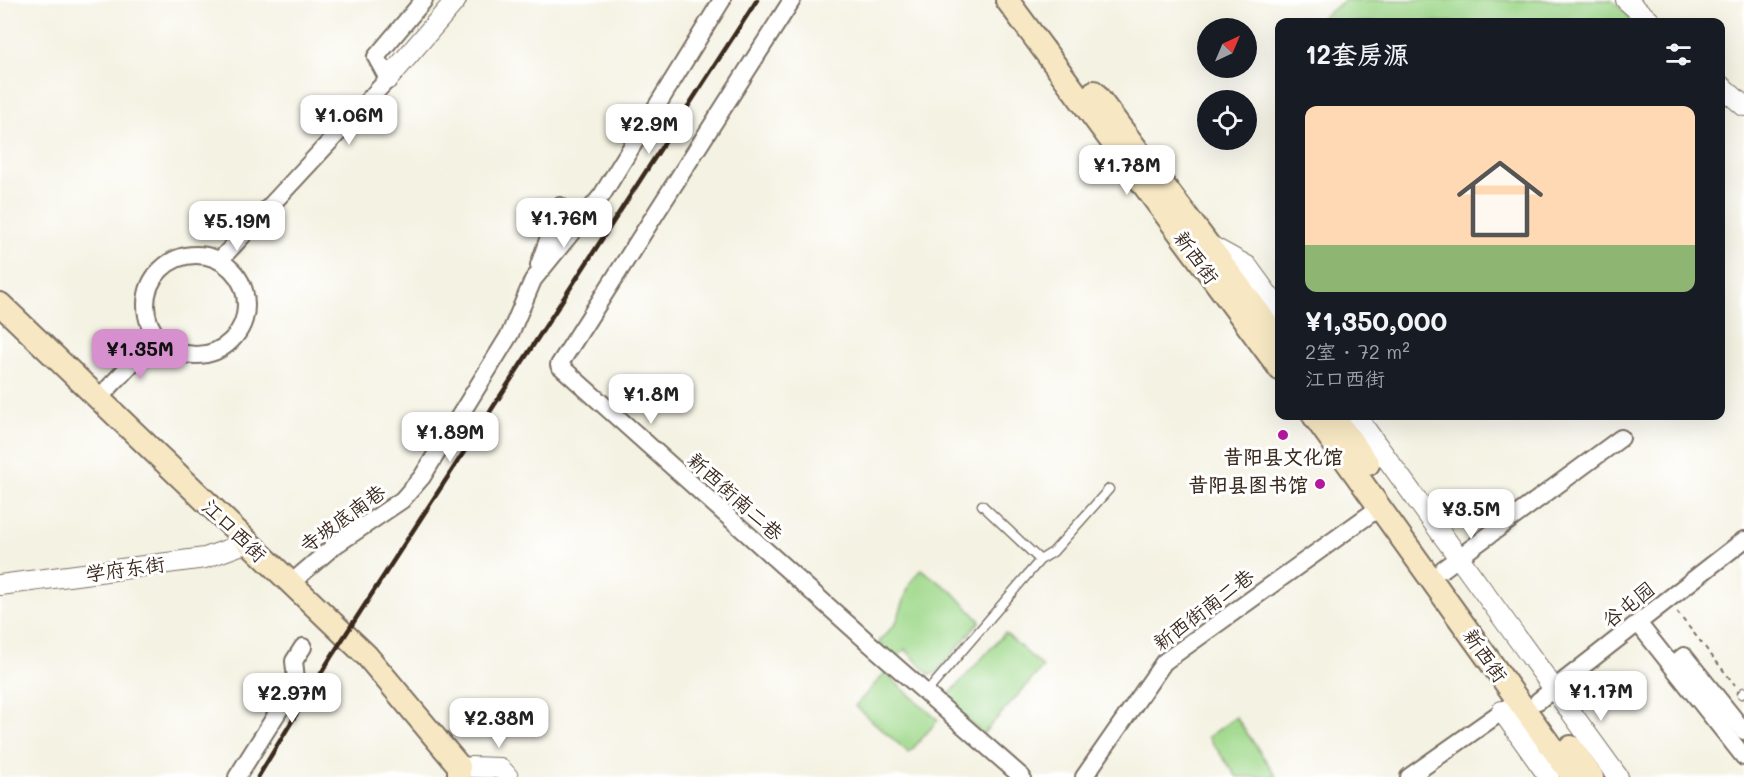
<!DOCTYPE html>
<html lang="zh">
<head>
<meta charset="utf-8">
<style>
	body { margin:0; font-family:Mali,"LXGW WenKai TC",sans-serif; background:#20242c; color:#f1f3f6; height:100vh; display:flex; flex-direction:column; font-size:22px; white-space:nowrap }
	* { box-sizing:border-box; margin:0 }
	p { font-size:20px; color:#9ea1a6 }
	.icon { flex:none; width:33px; height:33px; fill:none; stroke:currentColor; stroke-width:2; stroke-linecap:round; stroke-linejoin:round }
	.map { position:relative; flex:1; overflow:hidden }
	.side { position:absolute; left:1275px; top:18px; width:450px; height:402px; display:flex; flex-direction:column; background:#171b24; border-radius:12px; box-shadow:0 6px 24px #0002 }
	.side>* { flex:none }
	.needle { width:39px; rotate:44deg }
	.fabs { position:absolute; left:1197px; top:18px; display:grid; gap:12px }
	.fabs a { display:grid; place-items:center; width:60px; height:60px; border-radius:50%; background:#171b24; box-shadow:0 6px 24px #0002; font-size:30px }
	.price { position:absolute; translate:-50% -51px; padding:0 14px; border-radius:12px; background:#fff; color:#222; font-size:20px; line-height:39px; filter:drop-shadow(0 2px 3px #0008) }
	.price::after { content:''; position:absolute; left:50%; top:36px; width:18px; height:14px; margin-left:-9px; background:inherit; clip-path:polygon(0 0,100% 0,50% 100%) }
	.price.selected { background:#d690ce; color:#111 }
	ul { padding:0; list-style:none }
	li { display:grid; align-content:center; gap:12px; height:318px; padding:0 30px }
	li span { display:grid; place-items:center; height:186px; border-radius:12px; color:#555 }
	li>.icon { margin-inline-start:auto }
	span .icon { width:108px; height:108px; fill:#fffc; stroke-width:1 }
	li b { font-size:26px }
	h2 { display:flex; justify-content:space-between; align-items:center; height:72px; padding:0 30px; font-size:26px }
	.map>svg:first-child { display:block }
	.green { fill:#a0d98c; stroke:#6e8255; stroke-width:1.5 }
	.lines { fill:none; stroke-linecap:round; stroke-linejoin:round }
	.service-casing { stroke:#7c7063; stroke-width:11 }
	.minor-casing { stroke:#7c7063; stroke-width:20 }
	.tertiary-casing { stroke:#7c7063; stroke-width:22 }
	.secondary-casing { stroke:#7c7063; stroke-width:26 }
	.path { stroke:#7c7063; stroke-width:2; stroke-dasharray:4.5 4.5; stroke-linecap:butt }
	.service { stroke:#fff; stroke-width:8 }
	.minor { stroke:#fff; stroke-width:16 }
	.tertiary { stroke:#fff; stroke-width:20 }
	.secondary { stroke:#f7e8c3; stroke-width:22 }
	.rail { stroke:#3b2a1e; stroke-width:4.5 }
	.poi-dot { fill:#b5179e; stroke:#fff; stroke-width:2 }
	.labels { text-anchor:middle; dominant-baseline:central; stroke-width:6; stroke-linejoin:round; paint-order:stroke }
	.street-label { font-size:20px; fill:#3b2a1e; stroke:#fff }
	.poi-label { font-size:20px; font-weight:bold; fill:#3b2a1e; stroke:#fff }
</style>
</head>
<body>
<div class="map">
<svg width="1744" height="777" viewBox="0 0 1744 777">
	<rect width="100%" height="100%" fill="#fff"/>
	<filter id="ink" filterUnits="userSpaceOnUse"><feTurbulence type="fractalNoise" baseFrequency=".0167" numOctaves="2"/><feDisplacementMap in="SourceGraphic" scale="12" xChannelSelector="R" yChannelSelector="G"/><feConvolveMatrix kernelMatrix="1 2 1 2 8 2 1 2 1" color-interpolation-filters="sRGB"/></filter>
	<filter id="wash" filterUnits="userSpaceOnUse"><feTurbulence type="fractalNoise" baseFrequency=".008" numOctaves="4" result="noise"/><feDisplacementMap in="SourceGraphic" scale="24" xChannelSelector="R" yChannelSelector="G"/><feGaussianBlur stdDeviation="1.35" result="paint"/><feColorMatrix in="noise" values="0 0 0 0 0 0 0 0 0 0 0 0 0 0 0 0 0 1.4 0 .05"/><feComposite in="paint" operator="in"/></filter>
	<g filter="url(#wash)">
		<rect width="100%" height="100%" fill="#f4f2e2"/>
		<path class="green" d="M 1345,0 L 1611,0 L 1636,22 L 1316,22 Z
			M 921,569 L 953,592 L 980,621 L 937,672 L 930,675 L 905,649 L 897,657 L 885,652 L 879,641 L 896,623 L 910,583 Z
			M 1005,633 L 1043,667 L 983,734 L 944,700 Z
			M 885,673 L 938,720 L 909,753 L 855,706 Z
			M 1236,717 L 1277,777 L 1237,777 L 1208,737 Z"/>
	</g>
	<g filter="url(#ink)">
		<g class="lines">
			<g class="service-casing">
				<path id="service" d="M 1040,560 L 1053,552 L 1109,489
					M 926,693 L 1040,560 L 982,505
					M 1742,694 L 1744,692"/>
			</g>
			<g class="minor-casing">
				<path id="minor" d="M 792,0 L 559,365 L 869,643 L 1022,777
					M146 305a50 50 0 1 1 100 0a50 50 0 1 1-100 0Z
					M 219,261 L 388,79 L 376,57 L 424,0
					M 539,265 L 560,206
					M 98,399 L 157,337
					M 1443,569 L 1621,438
					M 291,583 L 334,546 L 402,500 L 422,477 L 510,334 L 533,280 L 602,195 L 722,0
					M 1638,623 L 1744,757
					M 1672,666 L 1684,656 L 1744,731
					M 1538,701 L 1744,540
					M 237,777 L 290,693 L 296,679 L 294,661 L 303,647
					M 1084,777 L 1164,662 L 1380,507
					M 1409,777 L 1511,705"/>
			</g>
			<g class="tertiary-casing">
				<path id="tertiary" d="M 1626,0 L 1651,22
					M 388,79 L 456,0
					M 1720,85 L 1744,106
					M 1209,245 L 1247,266 L 1280,311
					M 1356,416 L 1618,777
					M 0,585 L 205,558 L 248,542
					M 1502,711 L 1549,777
					M 470,767 L 500,768 L 508,777"/>
			</g>
			<g class="secondary-casing">
				<path id="secondary" d="M 1007,0 L 1280,369
					M 1094,92 L 1280,341
					M 0,304 L 367,656 L 459,766 L 459,777
					M 1314,416 L 1573,777
					M 1333,416 L 1368,464
					M 1571,747 L 1592,777"/>
			</g>
			<path class="path" d="M 1677,612 L 1735,685"/>
			<use href="#service" class="service"/>
			<use href="#minor" class="minor"/>
			<use href="#tertiary" class="tertiary"/>
			<use href="#secondary" class="secondary"/>
			<path class="rail" d="M 258,777 L 331,657 L 757,0"/>
		</g>
	</g>
	<g class="poi-dot">
		<circle cx="1283" cy="435" r="6"/>
		<circle cx="1320" cy="484" r="6"/>
	</g>
	<g class="labels">
		<g class="street-label">
			<text transform="translate(1197 257) rotate(54)">新西街</text>
			<text transform="translate(736 496) rotate(42)">新西街南二巷</text>
			<text transform="translate(342 518) rotate(-36)">寺坡底南巷</text>
			<text transform="translate(235 530) rotate(44)">江口西街</text>
			<text transform="translate(125 568) rotate(-8)">学府东街</text>
			<text transform="translate(1628 604) rotate(-38)">谷屯园</text>
			<text transform="translate(1203 609) rotate(-37)">新西街南二巷</text>
			<text transform="translate(1486 655) rotate(55)">新西街</text>
		</g>
		<g class="poi-label">
			<text x="1283" y="456">昔阳县文化馆</text>
			<text x="1308" y="484" text-anchor="end">昔阳县图书馆</text>
		</g>
	</g>
</svg>
<div class="fabs">
<a><svg class="needle" viewBox="-14 -14 28 28"><path d="M0-13l5 13h-10z" fill="#e53935"/><path d="M0 13l5-13h-10z" fill="#9ea1a6"/></svg></a>
<a><svg class="icon" aria-label="locate" viewBox="0 0 24 24"><circle cx="12" cy="12" r="6"/><path d="M12 2v4M12 18v4M2 12h4M18 12h4"/></svg></a>
</div>
<b class="price" style="left:349px;top:146px">¥1.06M</b>
<b class="price" style="left:649px;top:155px">¥2.9M</b>
<b class="price" style="left:1127px;top:196px">¥1.78M</b>
<b class="price" style="left:564px;top:249px">¥1.76M</b>
<b class="price" style="left:237px;top:252px">¥5.19M</b>
<b class="price selected" style="left:140px;top:380px">¥1.35M</b>
<b class="price" style="left:651px;top:425px">¥1.8M</b>
<b class="price" style="left:450px;top:463px">¥1.89M</b>
<b class="price" style="left:1471px;top:540px">¥3.5M</b>
<b class="price" style="left:1601px;top:722px">¥1.17M</b>
<b class="price" style="left:292px;top:724px">¥2.97M</b>
<b class="price" style="left:499px;top:749px">¥2.38M</b>
<section class="side">
<h2>12套房源<svg class="icon" aria-label="filters" viewBox="0 0 24 24"><path d="M4 7h16M4 17h16"/><circle cx="9" cy="7" r="2"/><circle cx="15" cy="17" r="2"/></svg></h2>
<ul>
<li><span style="background:linear-gradient(#ffd9b3 75%,#8fb573 0)"><svg class="icon" aria-label="home" viewBox="0 0 24 24"><path d="M3 11l9-7 9 7M6 9v11h12V9"/></svg></span><div><b>¥1,350,000</b><p>2室 · 72 m²</p><p>江口西街</p></div></li>
</ul>
</section>
</div>
</body>
</html>
